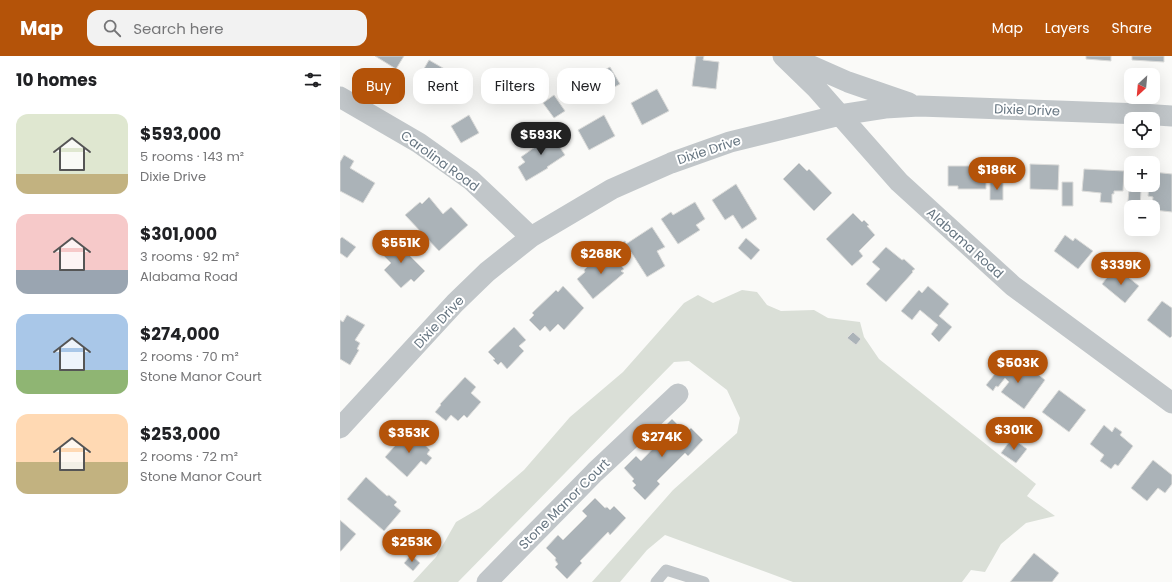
<!DOCTYPE html>
<html lang="en">
<head>
<meta charset="utf-8">
<style>
	body { margin:0; font-family:Poppins,sans-serif; background:#f2f2f2; color:#202124; height:100vh; display:flex; flex-direction:column; font-size:15px; white-space:nowrap }
	* { box-sizing:border-box; margin:0 }
	p { font-size:13px; color:#757577 }
	.icon { flex:none; width:22px; height:22px; fill:none; stroke:currentColor; stroke-width:2; stroke-linecap:round; stroke-linejoin:round }
	.map { position:relative; flex:1; overflow:hidden }
	.panel { display:flex; flex-direction:column; background:#fff; width:340px }
	.panel>* { flex:none }
	.hud { position:absolute; left:12px; top:12px; width:380px; height:36px; display:flex; gap:8px }
	.needle { width:26px; rotate:206deg }
	.controls { position:absolute; left:784px; top:12px; display:grid; gap:8px }
	.controls a { display:grid; place-items:center; width:36px; height:36px; border-radius:8px; background:#fff; box-shadow:0 4px 16px #0002; font-size:20px }
	.price { position:absolute; translate:-50% -34px; padding:0 9px; border-radius:14px; background:#b45309; color:#fff; font-size:13px; line-height:26px; filter:drop-shadow(0 1px 2px #0008) }
	.price::after { content:''; position:absolute; left:50%; top:24px; width:12px; height:9px; margin-left:-6px; background:inherit; clip-path:polygon(0 0,100% 0,50% 100%) }
	.price.on { background:#222; color:#fff }
	ul { padding:0; list-style:none }
	li { display:flex; align-items:center; gap:12px; height:100px; padding:0 16px }
	li span { display:grid; place-items:center; flex:none; width:112px; height:80px; border-radius:12px; color:#555 }
	li>.icon { margin-inline-start:auto }
	span .icon { width:48px; height:48px; fill:#fffc; stroke-width:1 }
	li b { font-size:17px }
	h2 { display:flex; justify-content:space-between; align-items:center; height:48px; padding:0 16px; font-size:17px }
	.chip { padding:0 14px; border-radius:12px; background:#fff; box-shadow:0 4px 16px #0002; font-size:14px; line-height:36px }
	.chip.on { background:#b45309; color:#fff }
	header { display:flex; align-items:center; gap:24px; box-sizing:border-box; height:56px; padding:0 20px; background:#b45309; color:#fff }
	header strong { font-size:19px }
	nav { display:flex; gap:22px; margin-inline-start:auto; font-size:14px }
	.search { width:280px; height:36px; background:#f2f2f2; display:flex; align-items:center; gap:10px; box-sizing:border-box; padding:0 14px; border-radius:12px; color:#757577; font-size:15px }
	main { display:flex; flex:1; min-height:0 }
	.map>svg:first-child { display:block }
	.green { fill:#dadfd7 }
	.building { fill:#abb3b8; stroke:#dcdcda }
	.lines { fill:none; stroke-linecap:round; stroke-linejoin:round }
	.service { stroke:#c1c6c9; stroke-width:11 }
	.minor { stroke:#c1c6c9; stroke-width:21 }
	.labels { text-anchor:middle; dominant-baseline:central; stroke-width:4; stroke-linejoin:round; paint-order:stroke }
	.street-label { font-size:13px; fill:#667581; stroke:#fff }
</style>
</head>
<body>
<header>
<strong>Map</strong>
<div class="search"><svg class="icon" aria-label="search" viewBox="0 0 24 24"><circle cx="10" cy="10" r="6"/><path d="M15 15l6 6"/></svg>Search here</div>
<nav><a>Map</a><a>Layers</a><a>Share</a></nav>
</header>
<main>
<section class="panel">
<h2>10 homes<svg class="icon" aria-label="filters" viewBox="0 0 24 24"><path d="M4 7h16M4 17h16"/><circle cx="9" cy="7" r="2"/><circle cx="15" cy="17" r="2"/></svg></h2>
<ul>
<li><span style="background:linear-gradient(#dfe7d0 75%,#c2b280 0)"><svg class="icon" aria-label="home" viewBox="0 0 24 24"><path d="M3 11l9-7 9 7M6 9v11h12V9"/></svg></span><div><b>$593,000</b><p>5 rooms · 143 m²</p><p>Dixie Drive</p></div></li>
<li><span style="background:linear-gradient(#f6c9c9 70%,#9aa5b1 0)"><svg class="icon" aria-label="home" viewBox="0 0 24 24"><path d="M3 11l9-7 9 7M6 9v11h12V9"/></svg></span><div><b>$301,000</b><p>3 rooms · 92 m²</p><p>Alabama Road</p></div></li>
<li><span style="background:linear-gradient(#a9c7e8 70%,#8fb573 0)"><svg class="icon" aria-label="home" viewBox="0 0 24 24"><path d="M3 11l9-7 9 7M6 9v11h12V9"/></svg></span><div><b>$274,000</b><p>2 rooms · 70 m²</p><p>Stone Manor Court</p></div></li>
<li><span style="background:linear-gradient(#ffd9b3 60%,#c2b280 0)"><svg class="icon" aria-label="home" viewBox="0 0 24 24"><path d="M3 11l9-7 9 7M6 9v11h12V9"/></svg></span><div><b>$253,000</b><p>2 rooms · 72 m²</p><p>Stone Manor Court</p></div></li>
</ul>
</section>
<div class="map">
<svg width="832" height="526" viewBox="0 0 832 526">
	<rect width="100%" height="100%" fill="#fafaf8"/>
	<path class="green" d="M 402,234 L 417,236 L 427,249 L 441,255 L 474,254 L 488,262 L 520,266 L 524,281 L 539,303 L 696,428 L 687,440 L 715,460 L 686,467 L 661,488 L 645,516 L 631,514 L 622,526 L 453,526 L 325,479 L 307,494 L 280,526 L 252,526 L 333,434 L 397,377 L 400,362 L 387,334 L 349,305 L 334,306 L 118,526 L 73,526 L 96,501 L 116,466 L 140,452 L 184,414 L 230,361 L 283,316 L 344,247 L 358,239 L 373,247 Z"/>
	<path class="building" d="M 35,0 L 64,0 L 56,13 Z
		M 356,0 L 364,0 L 363,4 L 379,6 L 376,33 L 352,30 Z
		M 746,0 L 771,0 L 771,5 L 746,3 Z
		M 792,0 L 824,0 L 824,6 L 792,4 Z
		M 89,4 L 115,19 L 102,41 L 84,31 L 86,28 L 78,23 Z
		M 270,11 L 280,28 L 269,34 L 259,17 Z
		M 317,33 L 329,55 L 302,69 L 291,47 Z
		M 214,39 L 225,55 L 214,62 L 203,47 Z
		M 129,59 L 139,77 L 121,87 L 111,70 Z
		M 264,59 L 275,80 L 249,94 L 238,74 Z
		M 209,75 L 225,99 L 207,111 L 208,112 L 186,125 L 178,111 L 185,106 L 181,101 L 195,91 L 192,86 Z
		M 4,99 L 14,105 L 10,112 L 35,127 L 23,147 L 0,135 L 0,106 Z
		M 459,107 L 467,115 L 469,113 L 492,137 L 474,155 L 443,123 Z
		M 690,108 L 719,109 L 718,134 L 690,133 Z
		M 608,110 L 646,110 L 646,133 L 618,133 L 618,130 L 608,130 Z
		M 744,113 L 784,115 L 783,135 L 774,135 L 774,138 L 772,138 L 772,147 L 760,146 L 761,137 L 742,135 Z
		M 813,116 L 832,118 L 832,156 L 813,154 L 813,151 L 812,151 L 813,141 L 808,140 L 809,129 L 813,129 Z
		M 663,125 L 663,144 L 650,144 L 650,126 Z
		M 722,126 L 733,126 L 733,150 L 722,150 Z
		M 396,128 L 417,163 L 402,173 L 393,159 L 385,164 L 372,144 Z
		M 789,134 L 801,135 L 800,151 L 791,151 L 791,155 L 787,155 Z
		M 89,141 L 103,158 L 111,151 L 128,169 L 99,195 L 65,159 L 80,146 L 82,148 Z
		M 355,146 L 365,163 L 356,169 L 360,174 L 338,188 L 321,163 L 331,156 L 333,159 Z
		M 513,157 L 522,166 L 524,164 L 529,169 L 527,170 L 535,179 L 519,195 L 523,200 L 512,210 L 486,183 Z
		M 312,171 L 325,191 L 317,195 L 325,210 L 307,221 L 291,196 L 284,201 L 277,190 L 285,185 L 286,188 Z
		M 725,179 L 733,185 L 735,182 L 753,195 L 738,213 L 714,195 Z
		M 2,181 L 16,191 L 7,202 L 0,197 L 0,183 Z
		M 52,182 L 85,215 L 74,226 L 71,223 L 61,232 L 44,214 L 51,207 L 39,195 Z
		M 406,182 L 420,194 L 411,204 L 398,192 Z
		M 546,191 L 562,204 L 564,203 L 575,213 L 572,215 L 573,216 L 546,246 L 526,228 L 540,213 L 532,206 Z
		M 269,196 L 284,213 L 281,215 L 284,217 L 253,243 L 237,223 L 245,216 L 244,214 L 249,209 L 250,210 L 260,201 L 261,203 Z
		M 773,214 L 781,220 L 783,217 L 799,230 L 785,247 L 762,228 Z
		M 223,230 L 244,252 L 224,274 L 218,268 L 210,276 L 205,270 L 200,275 L 189,264 L 194,259 L 192,257 L 216,234 L 218,236 Z
		M 588,230 L 609,248 L 599,260 L 612,271 L 599,286 L 591,278 L 598,269 L 580,254 L 572,264 L 561,255 L 579,234 L 582,237 Z
		M 822,245 L 832,252 L 832,280 L 830,282 L 807,264 Z
		M 7,259 L 25,269 L 15,284 L 20,287 L 17,293 L 19,294 L 10,309 L 0,303 L 0,264 L 3,266 Z
		M 174,271 L 186,284 L 179,290 L 184,295 L 167,313 L 161,306 L 158,309 L 153,304 L 155,303 L 148,296 Z
		M 513,276 L 521,283 L 516,289 L 507,282 Z
		M 683,306 L 705,324 L 684,353 L 661,336 L 669,326 L 665,322 L 658,331 L 656,330 L 653,335 L 646,329 L 662,309 L 669,315 L 668,316 L 673,319 Z
		M 125,321 L 136,331 L 131,337 L 141,346 L 127,362 L 124,359 L 118,365 L 111,359 L 106,365 L 95,356 L 101,349 L 100,348 Z
		M 719,334 L 746,354 L 729,376 L 702,356 Z
		M 332,363 L 342,373 L 345,371 L 349,374 L 351,372 L 363,384 L 348,400 L 345,397 L 317,425 L 320,428 L 305,444 L 293,432 L 296,429 L 292,425 L 294,423 L 284,412 L 296,400 L 301,405 L 325,380 L 320,375 Z
		M 764,369 L 772,376 L 775,371 L 782,376 L 780,379 L 793,390 L 778,410 L 775,408 L 771,413 L 760,405 L 764,399 L 750,388 Z
		M 69,374 L 90,394 L 87,398 L 92,402 L 86,409 L 81,405 L 67,421 L 45,401 Z
		M 672,382 L 687,393 L 676,407 L 661,397 Z
		M 813,404 L 832,419 L 832,428 L 825,437 L 818,432 L 807,445 L 791,432 Z
		M 26,421 L 47,440 L 49,439 L 57,446 L 54,449 L 61,455 L 44,475 L 7,443 Z
		M 255,442 L 265,452 L 267,451 L 270,454 L 274,450 L 286,462 L 270,479 L 268,476 L 240,505 L 242,507 L 227,523 L 215,511 L 218,508 L 215,504 L 216,502 L 206,492 L 218,479 L 223,484 L 247,460 L 242,455 Z
		M 0,464 L 16,478 L 1,495 L 0,495 Z
		M 694,497 L 719,517 L 712,526 L 670,526 Z
		M 71,499 L 80,507 L 73,515 L 64,507 Z"/>
	<g class="lines">
		<path class="service" d="M 316,526 L 326,514 L 364,526"/>
		<path class="minor" d="M 443,0 L 477,33 L 559,126 L 673,230 L 832,347
			M 451,1 L 508,26 L 569,47
			M 0,41 L 79,87 L 131,124 L 191,181
			M 0,372 L 115,247 L 147,216 L 191,181 L 272,133 L 331,107 L 390,86 L 500,59 L 545,52 L 579,50 L 802,58 L 832,60
			M 147,526 L 255,416 L 338,338"/>
	</g>
	<g class="labels">
		<g class="street-label">
			<text transform="translate(687 54) rotate(2)">Dixie Drive</text>
			<text transform="translate(369 94) rotate(-18)">Dixie Drive</text>
			<text transform="translate(100 105) rotate(36)">Carolina Road</text>
			<text transform="translate(625 187) rotate(42)">Alabama Road</text>
			<text transform="translate(99 266) rotate(-47)">Dixie Drive</text>
			<text transform="translate(224 448) rotate(-45)">Stone Manor Court</text>
		</g>
	</g>
</svg>
<div class="controls">
<a><svg class="needle" viewBox="-14 -14 28 28"><path d="M0-13l5 13h-10z" fill="#e53935"/><path d="M0 13l5-13h-10z" fill="#757577"/></svg></a>
<a><svg class="icon" aria-label="locate" viewBox="0 0 24 24"><circle cx="12" cy="12" r="6"/><path d="M12 2v4M12 18v4M2 12h4M18 12h4"/></svg></a>
<a>+</a>
<a>−</a>
</div>
<b class="price on" style="left:201px;top:100px">$593K</b>
<b class="price" style="left:657px;top:135px">$186K</b>
<b class="price" style="left:61px;top:208px">$551K</b>
<b class="price" style="left:261px;top:219px">$268K</b>
<b class="price" style="left:781px;top:230px">$339K</b>
<b class="price" style="left:678px;top:328px">$503K</b>
<b class="price" style="left:674px;top:395px">$301K</b>
<b class="price" style="left:69px;top:398px">$353K</b>
<b class="price" style="left:322px;top:402px">$274K</b>
<b class="price" style="left:72px;top:507px">$253K</b>
<div class="hud">
<a class="chip on">Buy</a>
<a class="chip">Rent</a>
<a class="chip">Filters</a>
<a class="chip">New</a>
</div>
</div>
</main>
</body>
</html>
